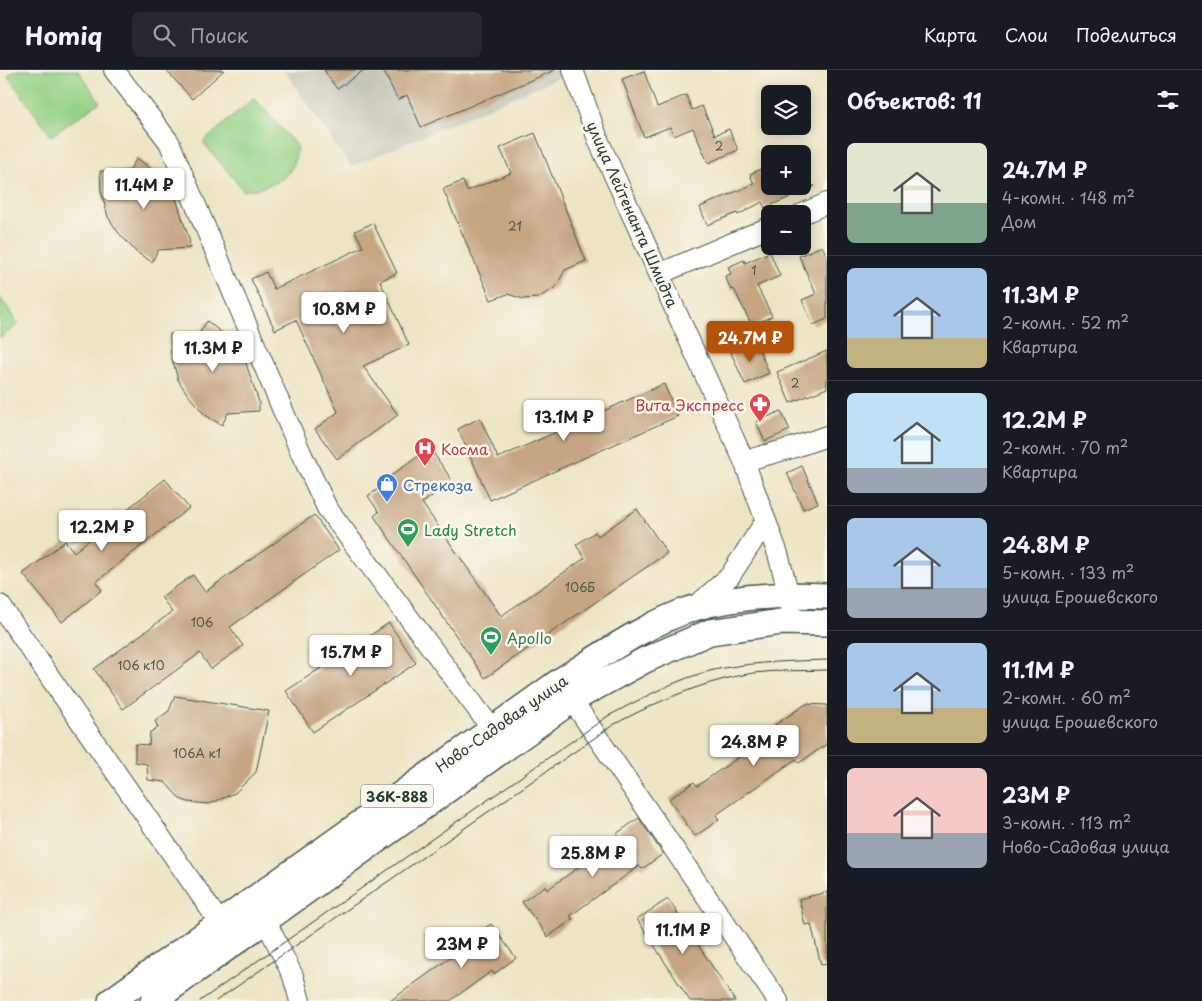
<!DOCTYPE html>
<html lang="ru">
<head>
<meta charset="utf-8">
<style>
	body { margin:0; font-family:"Playpen Sans",sans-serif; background:#242831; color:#f1f3f6; height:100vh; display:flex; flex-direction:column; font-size:19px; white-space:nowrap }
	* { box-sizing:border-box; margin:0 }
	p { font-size:16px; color:#9ea1a6 }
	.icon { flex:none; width:28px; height:28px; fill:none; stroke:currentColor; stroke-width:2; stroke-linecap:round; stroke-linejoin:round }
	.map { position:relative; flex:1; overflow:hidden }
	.details { display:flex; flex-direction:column; background:#171b24; width:375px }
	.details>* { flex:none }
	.controls { position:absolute; left:761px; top:15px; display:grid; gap:10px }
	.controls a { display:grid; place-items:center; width:50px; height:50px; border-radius:8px; background:#171b24; box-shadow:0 2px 12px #0003; font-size:25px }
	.price { position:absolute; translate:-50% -42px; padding:0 11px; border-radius:5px; background:#fff; color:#222; font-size:16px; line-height:32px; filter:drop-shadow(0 1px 2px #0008) }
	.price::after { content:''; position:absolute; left:50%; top:30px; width:15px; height:11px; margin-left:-8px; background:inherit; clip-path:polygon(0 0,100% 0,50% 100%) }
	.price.on { background:#b45309; color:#fff }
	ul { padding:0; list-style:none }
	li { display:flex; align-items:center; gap:15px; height:125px; padding:0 20px }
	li+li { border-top:1px solid #363941 }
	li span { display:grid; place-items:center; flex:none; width:140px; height:100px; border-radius:8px; color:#555 }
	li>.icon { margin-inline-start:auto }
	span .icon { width:60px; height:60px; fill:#fffc; stroke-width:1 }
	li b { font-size:21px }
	h2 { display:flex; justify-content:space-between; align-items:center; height:60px; padding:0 20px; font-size:21px }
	header { display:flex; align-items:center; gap:30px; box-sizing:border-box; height:70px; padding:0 25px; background:#171b24; border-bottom:1px solid #363941 }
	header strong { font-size:24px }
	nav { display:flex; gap:28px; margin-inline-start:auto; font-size:18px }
	.search { width:350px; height:45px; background:#242831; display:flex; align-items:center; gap:12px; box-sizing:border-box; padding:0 18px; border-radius:8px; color:#9ea1a6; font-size:19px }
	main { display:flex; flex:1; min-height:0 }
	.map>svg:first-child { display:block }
	.industrial { fill:#c5c5b8 }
	.green { fill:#95d287; stroke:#5a885e }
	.building { fill:#c5a582 }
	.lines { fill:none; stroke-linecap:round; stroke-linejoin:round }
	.minor-casing { stroke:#3e5649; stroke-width:22 }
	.major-casing { stroke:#3e5649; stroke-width:28 }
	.minor { stroke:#fff; stroke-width:20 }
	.major { stroke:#fff; stroke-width:25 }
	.tram { stroke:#1f3d34; stroke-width:1 }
	.labels { text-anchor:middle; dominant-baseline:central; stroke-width:5; stroke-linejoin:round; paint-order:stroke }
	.number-label { font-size:12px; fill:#485748 }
	.shield { fill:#fbf7ec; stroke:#61756b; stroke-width:1 }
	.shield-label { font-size:14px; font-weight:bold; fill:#1f3d34 }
	.street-label { font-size:15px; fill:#1f3d34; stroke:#fbf7ec }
	.health-label { font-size:15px; fill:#be3a42; stroke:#fbf7ec; text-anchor:end }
	.shop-label { font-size:15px; fill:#366cbe; stroke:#fbf7ec; text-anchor:start }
	.leisure-label { font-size:15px; fill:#27864d; stroke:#fbf7ec; text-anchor:start }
</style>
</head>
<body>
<header>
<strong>Homiq</strong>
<div class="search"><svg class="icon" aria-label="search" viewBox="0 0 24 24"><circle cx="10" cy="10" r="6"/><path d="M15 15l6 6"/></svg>Поиск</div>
<nav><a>Карта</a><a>Слои</a><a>Поделиться</a></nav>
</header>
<main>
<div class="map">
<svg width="827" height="931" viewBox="0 0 827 931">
	<rect width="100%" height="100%" fill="#fbf7ec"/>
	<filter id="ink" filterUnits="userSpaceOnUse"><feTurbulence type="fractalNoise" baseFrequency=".02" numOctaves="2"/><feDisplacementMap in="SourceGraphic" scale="10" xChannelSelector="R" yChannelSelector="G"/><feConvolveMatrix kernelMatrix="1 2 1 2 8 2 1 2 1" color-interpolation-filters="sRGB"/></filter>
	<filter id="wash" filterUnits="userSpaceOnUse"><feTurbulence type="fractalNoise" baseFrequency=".0096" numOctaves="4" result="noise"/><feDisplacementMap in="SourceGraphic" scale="20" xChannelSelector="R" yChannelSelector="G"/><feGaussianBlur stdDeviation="1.12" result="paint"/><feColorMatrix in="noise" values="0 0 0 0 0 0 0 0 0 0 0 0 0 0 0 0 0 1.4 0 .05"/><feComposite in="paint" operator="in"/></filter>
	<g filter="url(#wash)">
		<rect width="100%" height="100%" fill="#ece4c3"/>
		<path class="industrial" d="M 284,0 L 557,0 L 560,7 L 351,97 Z"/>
		<path class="green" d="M 16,0 L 78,0 L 100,32 L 51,66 L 8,6 Z
			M 254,28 L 297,76 C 296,110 273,116 244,121 L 203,72 Z
			M 0,227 L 19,254 L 0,268 Z"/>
		<g id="blocks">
			<path class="building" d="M 166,0 L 224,0 L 192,29 Z
				M 324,0 L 364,0 L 337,19 Z
				M 383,0 L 555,0 L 421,57 L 407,25 L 398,30 Z
				M 644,1 L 657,37 L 686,25 L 692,40 L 702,36 L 715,65 L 729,59 L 738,80 L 708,93 L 693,58 L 674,66 L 670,57 L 644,67 L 622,9 Z
				M 535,63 L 586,191 L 565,200 L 556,217 L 538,228 L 523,229 L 508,224 L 491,230 L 443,119 L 463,111 L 467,121 L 511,103 L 500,78 Z
				M 137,88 L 161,107 L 175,125 L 189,169 L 190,178 L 158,180 L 152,192 L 136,182 L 118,162 L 108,147 L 101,121 L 100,101 L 129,101 Z
				M 770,95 L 770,116 L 815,116 L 765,138 L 762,132 L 738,145 L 737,143 L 707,155 L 700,137 L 754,114 L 750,104 Z
				M 373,153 L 397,203 L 380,211 L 409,275 L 363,296 L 398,345 L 337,389 L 315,359 L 338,342 L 296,250 L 275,260 L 251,209 L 266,202 L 274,219 L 363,177 L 355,161 Z
				M 822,176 L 827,186 L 827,249 L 813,255 L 802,230 L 816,224 L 799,186 Z
				M 770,182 L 780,206 L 757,216 L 772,246 L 752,256 L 734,219 L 731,220 L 725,206 L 731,204 L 728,197 L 744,190 L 745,193 Z
				M 207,251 L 231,270 L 244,288 L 259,332 L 259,341 L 228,343 L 222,355 L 205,345 L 188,325 L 178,310 L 171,284 L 170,264 L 199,264 Z
				M 756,272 L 769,303 L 745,314 L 731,283 Z
				M 827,281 L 827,318 L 790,333 L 777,302 Z
				M 664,314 L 678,346 L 490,430 L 458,359 L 480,348 L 498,388 Z
				M 781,341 L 790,360 L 765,371 L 756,352 Z
				M 430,378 L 453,412 L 422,433 L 501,546 L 585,488 L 576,475 L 595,462 L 598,466 L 637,439 L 667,483 L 485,608 L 374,446 L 379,442 L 368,426 L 384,415 L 382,412 Z
				M 802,396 L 818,433 L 803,439 L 787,403 Z
				M 165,409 L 189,438 L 96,512 L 102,520 L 62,552 L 23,504 L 65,471 L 74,482 Z
				M 314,445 L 339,480 L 230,557 L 243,576 L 211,599 L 200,583 L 123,639 L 94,599 L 172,542 L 161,527 L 193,505 L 205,522 Z
				M 389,553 L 416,593 L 313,662 L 286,621 Z
				M 175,626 L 269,641 L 256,702 L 235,723 L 209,734 L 188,732 L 180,729 L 165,712 L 148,710 L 147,694 L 135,692 L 135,674 L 149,675 L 150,662 L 158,658 L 155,651 L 169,641 Z
				M 806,634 L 827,635 L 827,674 L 799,693 L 796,689 L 716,745 L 719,750 L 695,766 L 669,729 L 694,712 L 697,716 L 778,660 L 775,655 Z
				M 639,748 L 663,784 L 642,799 L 639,796 L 570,846 L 573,849 L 548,867 L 522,832 L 545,816 L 547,820 L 619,768 L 616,764 Z
				M 827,822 L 827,894 L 821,895 L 811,854 L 805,855 L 799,829 Z
				M 668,829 L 735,931 L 690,931 L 637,849 Z
				M 491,854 L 516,888 L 494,904 L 492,901 L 450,931 L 390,931 L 471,873 L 468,870 Z"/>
		</g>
	</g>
	<g filter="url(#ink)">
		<use href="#blocks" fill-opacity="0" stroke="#3e5649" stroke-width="1"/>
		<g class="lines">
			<g class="minor-casing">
				<path id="minor" d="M 114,0 L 169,72 L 301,383 L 327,438 L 492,659
					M 573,0 L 599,72 L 744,391 L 778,484 L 789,525 L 792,552
					M 802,144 L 827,133
					M 659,204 L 770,157
					M 744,391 L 792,378 L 827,366
					M 0,535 L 220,853
					M 694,538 L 730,506 L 765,452
					M 572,630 L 778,931
					M 259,837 L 293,906 L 300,931"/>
			</g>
			<g class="major-casing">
				<path id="major" d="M 111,931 L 560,611 C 602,585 647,553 694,538 C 737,525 783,524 827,526
					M 153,931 L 572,630 L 645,590 L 710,562 L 781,552 L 827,553"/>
			</g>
			<use href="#minor" class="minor"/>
			<use href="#major" class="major"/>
			<path class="tram" d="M 200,931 L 608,646 C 645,627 683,605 724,598 C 758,592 793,591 827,590
				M 216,931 L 613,655 C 658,631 703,611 754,603 C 777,600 803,601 827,600"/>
		</g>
	</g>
	<defs>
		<g id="pharmacy-pin" transform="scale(1.125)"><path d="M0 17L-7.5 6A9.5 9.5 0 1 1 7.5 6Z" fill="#e0444e" stroke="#fbf7ec"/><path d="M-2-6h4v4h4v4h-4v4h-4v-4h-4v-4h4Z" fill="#fff"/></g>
		<g id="hospital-pin" transform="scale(1.125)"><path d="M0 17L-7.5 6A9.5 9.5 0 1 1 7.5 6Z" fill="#e0444e" stroke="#fbf7ec"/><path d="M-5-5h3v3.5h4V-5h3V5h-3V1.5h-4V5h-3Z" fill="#fff"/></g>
		<g id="shop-pin" transform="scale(1.125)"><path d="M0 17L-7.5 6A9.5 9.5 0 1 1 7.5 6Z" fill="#3f7fe0" stroke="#fbf7ec"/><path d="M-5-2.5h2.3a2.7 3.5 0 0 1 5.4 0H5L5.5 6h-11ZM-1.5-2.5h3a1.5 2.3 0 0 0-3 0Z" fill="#fff"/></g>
		<g id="stadium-pin" transform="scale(1.125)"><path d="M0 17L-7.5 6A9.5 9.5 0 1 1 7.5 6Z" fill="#2e9e5b" stroke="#fbf7ec"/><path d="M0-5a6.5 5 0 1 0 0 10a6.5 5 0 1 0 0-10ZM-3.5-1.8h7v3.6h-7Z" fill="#fff"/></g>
	</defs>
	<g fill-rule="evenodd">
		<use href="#pharmacy-pin" x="760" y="334"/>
		<use href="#hospital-pin" x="425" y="378"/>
		<use href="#shop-pin" x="387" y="414"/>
		<use href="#stadium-pin" x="408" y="459"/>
		<use href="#stadium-pin" x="491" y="567"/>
	</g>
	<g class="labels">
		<g class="number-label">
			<text x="719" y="76">2</text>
			<text x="515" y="156">21</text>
			<text x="754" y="200">1</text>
			<text x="795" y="313">2</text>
			<text x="580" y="517">106Б</text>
			<text x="202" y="552">106</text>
			<text x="141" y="595">106 к10</text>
			<text x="197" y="683">106А к1</text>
		</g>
		<rect class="shield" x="361" y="714.5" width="72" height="23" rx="4"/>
		<g class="shield-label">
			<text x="397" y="726">36К-888</text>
		</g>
		<g class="street-label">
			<text transform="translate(633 144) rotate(66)">улица Лейтенанта Шмидта</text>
			<text transform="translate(501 653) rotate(-35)">Ново-Садовая улица</text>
		</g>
		<g class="health-label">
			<text x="744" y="334">Вита Экспресс</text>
			<text x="441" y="378" text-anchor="start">Косма</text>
		</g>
		<g class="shop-label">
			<text x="403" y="414">Стрекоза</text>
		</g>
		<g class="leisure-label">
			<text x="424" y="459">Lady Stretch</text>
			<text x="507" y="567">Apollo</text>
		</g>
	</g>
</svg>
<div class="controls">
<a><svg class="icon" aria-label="layers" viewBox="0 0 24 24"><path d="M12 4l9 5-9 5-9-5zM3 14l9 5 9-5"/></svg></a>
<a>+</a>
<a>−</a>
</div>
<b class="price" style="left:144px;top:140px">11.4M ₽</b>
<b class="price" style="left:344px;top:264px">10.8M ₽</b>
<b class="price on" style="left:750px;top:293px">24.7M ₽</b>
<b class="price" style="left:213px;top:303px">11.3M ₽</b>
<b class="price" style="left:564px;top:372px">13.1M ₽</b>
<b class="price" style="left:102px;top:482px">12.2M ₽</b>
<b class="price" style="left:351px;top:607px">15.7M ₽</b>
<b class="price" style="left:754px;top:697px">24.8M ₽</b>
<b class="price" style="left:593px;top:808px">25.8M ₽</b>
<b class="price" style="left:683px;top:885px">11.1M ₽</b>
<b class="price" style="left:462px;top:899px">23M ₽</b>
</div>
<section class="details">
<h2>Объектов: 11<svg class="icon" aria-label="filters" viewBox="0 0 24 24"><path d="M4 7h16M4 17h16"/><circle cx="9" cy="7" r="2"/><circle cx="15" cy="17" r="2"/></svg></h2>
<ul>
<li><span style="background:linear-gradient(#dfe7d0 60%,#7fa58c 0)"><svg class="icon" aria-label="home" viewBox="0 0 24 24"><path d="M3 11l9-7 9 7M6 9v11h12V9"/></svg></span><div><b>24.7M ₽</b><p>4-комн. · 148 m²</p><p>Дом</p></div></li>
<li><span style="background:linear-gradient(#a9c7e8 70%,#c2b280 0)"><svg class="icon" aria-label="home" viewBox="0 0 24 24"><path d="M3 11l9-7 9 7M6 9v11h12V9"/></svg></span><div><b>11.3M ₽</b><p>2-комн. · 52 m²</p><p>Квартира</p></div></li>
<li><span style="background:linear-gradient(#bfe0f5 75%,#9aa5b1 0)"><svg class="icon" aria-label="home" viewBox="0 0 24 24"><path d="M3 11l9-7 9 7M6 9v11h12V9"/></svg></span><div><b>12.2M ₽</b><p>2-комн. · 70 m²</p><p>Квартира</p></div></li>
<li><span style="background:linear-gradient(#a9c7e8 70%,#9aa5b1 0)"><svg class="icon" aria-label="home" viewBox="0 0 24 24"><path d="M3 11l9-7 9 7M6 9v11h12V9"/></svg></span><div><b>24.8M ₽</b><p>5-комн. · 133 m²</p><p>улица Ерошевского</p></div></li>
<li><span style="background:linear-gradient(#a9c7e8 65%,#c2b280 0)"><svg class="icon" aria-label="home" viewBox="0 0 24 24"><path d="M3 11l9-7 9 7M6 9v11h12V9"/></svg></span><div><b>11.1M ₽</b><p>2-комн. · 60 m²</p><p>улица Ерошевского</p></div></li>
<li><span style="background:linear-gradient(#f6c9c9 65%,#9aa5b1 0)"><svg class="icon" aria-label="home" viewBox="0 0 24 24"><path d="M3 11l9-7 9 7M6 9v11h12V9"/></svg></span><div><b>23M ₽</b><p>3-комн. · 113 m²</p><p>Ново-Садовая улица</p></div></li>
</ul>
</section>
</main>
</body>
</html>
